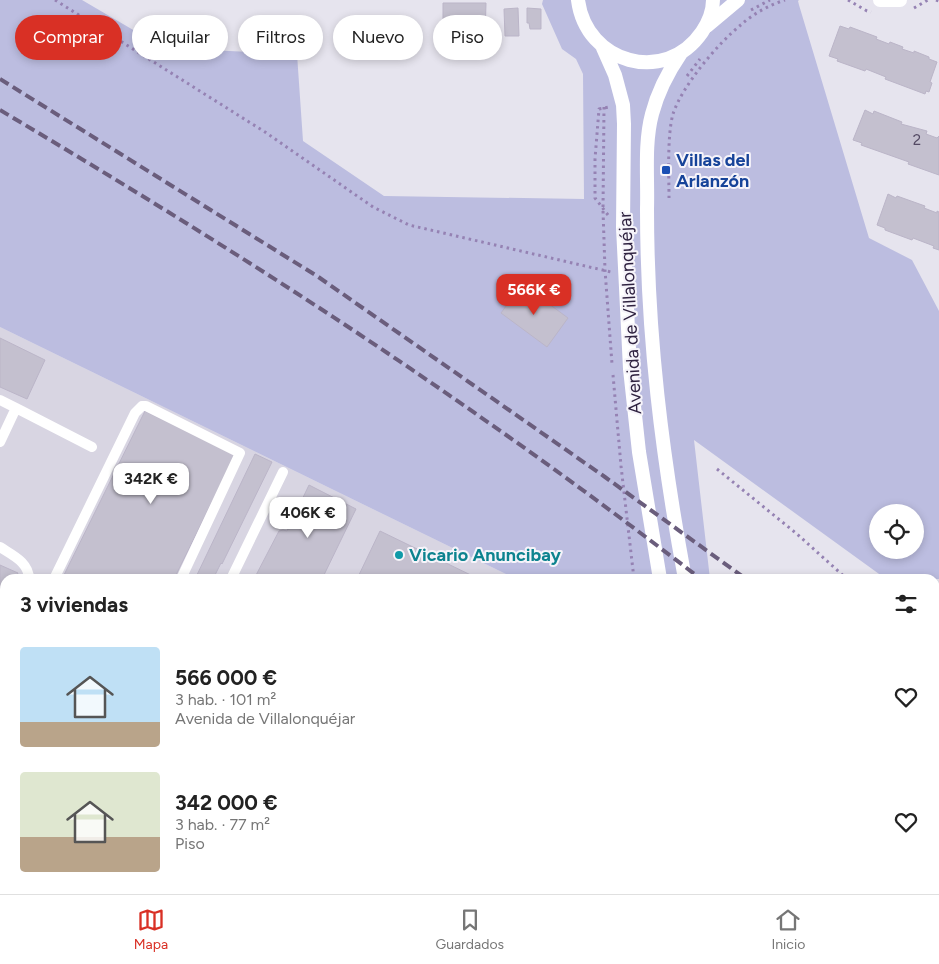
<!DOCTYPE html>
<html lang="es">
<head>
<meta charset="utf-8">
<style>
	body { margin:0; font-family:Figtree,sans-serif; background:#f2f2f2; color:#222; height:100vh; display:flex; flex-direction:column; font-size:19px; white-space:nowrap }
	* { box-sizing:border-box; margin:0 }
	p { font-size:16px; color:#767676 }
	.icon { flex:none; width:28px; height:28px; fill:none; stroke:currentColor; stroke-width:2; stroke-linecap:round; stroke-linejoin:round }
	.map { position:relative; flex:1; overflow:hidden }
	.drawer { position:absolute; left:0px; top:574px; width:940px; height:321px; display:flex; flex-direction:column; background:#fff; border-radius:15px 15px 0 0; box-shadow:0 2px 8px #0003 }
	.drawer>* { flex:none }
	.top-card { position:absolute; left:15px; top:15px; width:500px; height:45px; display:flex; gap:10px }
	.controls { position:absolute; left:869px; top:504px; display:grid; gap:10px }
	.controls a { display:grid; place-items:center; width:55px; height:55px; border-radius:50%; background:#fff; box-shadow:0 2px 8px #0003; font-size:25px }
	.price { position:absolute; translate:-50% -42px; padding:0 11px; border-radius:10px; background:#fff; color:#222; font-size:16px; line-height:32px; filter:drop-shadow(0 1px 2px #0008) }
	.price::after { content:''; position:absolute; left:50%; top:30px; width:15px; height:11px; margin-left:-8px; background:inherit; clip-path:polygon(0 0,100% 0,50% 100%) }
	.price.current { background:#d93025; color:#fff }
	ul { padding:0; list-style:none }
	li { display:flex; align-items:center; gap:15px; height:125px; padding:0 20px }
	li span { display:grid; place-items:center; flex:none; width:140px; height:100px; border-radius:5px; color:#555 }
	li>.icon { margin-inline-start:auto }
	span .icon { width:60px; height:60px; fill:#fffc; stroke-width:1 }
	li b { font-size:21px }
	h2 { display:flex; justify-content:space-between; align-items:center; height:60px; padding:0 20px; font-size:21px }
	.pill { padding:0 18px; border-radius:22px; background:#fff; box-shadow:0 2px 8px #0003; font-size:18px; line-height:45px }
	.pill.current { background:#d93025; color:#fff }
	.menu { display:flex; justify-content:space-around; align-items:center; height:70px; border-top:1px solid #e0e0e0; background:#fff; font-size:14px; color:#767676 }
	.menu a { display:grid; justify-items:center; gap:2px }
	.menu .current { color:#d93025 }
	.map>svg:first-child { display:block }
	.built { fill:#d8d5e2 }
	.green { fill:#bcbde0; fill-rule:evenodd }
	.building { fill:#c4c0cf; stroke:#bbb5c8 }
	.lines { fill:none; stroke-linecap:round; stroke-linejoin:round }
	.path { stroke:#9582b3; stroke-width:3; stroke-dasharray:2.5 4; stroke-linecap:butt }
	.service { stroke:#fff; stroke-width:10 }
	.minor { stroke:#fff; stroke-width:14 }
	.tertiary { stroke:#fff; stroke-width:14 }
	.rail { stroke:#6a5d7c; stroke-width:4; stroke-dasharray:10 5; stroke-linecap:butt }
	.transit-dot { fill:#1a4fb4; stroke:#f6f4fa; stroke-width:2 }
	.culture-dot { fill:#0f9aa8; stroke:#f6f4fa; stroke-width:2 }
	.labels { text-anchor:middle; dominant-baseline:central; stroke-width:4; stroke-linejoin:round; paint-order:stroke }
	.number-label { font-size:15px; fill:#544a64 }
	.transit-label { font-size:18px; font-weight:bold; fill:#164399; stroke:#f6f4fa; text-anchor:start }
	.street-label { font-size:18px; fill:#2f2240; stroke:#f6f4fa }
	.culture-label { font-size:18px; font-weight:bold; fill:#0d838f; stroke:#f6f4fa; text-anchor:start }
</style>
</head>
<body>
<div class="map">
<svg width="939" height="894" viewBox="0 0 939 894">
	<rect width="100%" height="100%" fill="#e6e4ee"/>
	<path class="built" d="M 0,327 L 516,579 L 5,579 L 5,890 L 683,890 L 684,894 L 0,894 Z"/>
	<path class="green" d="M 0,0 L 82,0 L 164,48 L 297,54 L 303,141 L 384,196 L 584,199 L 583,74 L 576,59 L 562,49 L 542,4 L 543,0 L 799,0 L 798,1 L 799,5 L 869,238 L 912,260 L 939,311 L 939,579 L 886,579 L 694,440 L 710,579 L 516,579 L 0,327 ZM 878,512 L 915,512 L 915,550 L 878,550 Z"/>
	<path class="building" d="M 443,3 L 486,3 L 485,38 L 443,38 Z
		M 518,8 L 519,36 L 505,36 L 504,9 Z
		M 527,8 L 541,9 L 541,29 L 530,29 L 529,23 L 527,23 Z
		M 840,26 L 849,29 L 850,27 L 877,37 L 876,39 L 889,44 L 890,42 L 903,47 L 902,49 L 914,53 L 914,51 L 929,57 L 929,59 L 937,62 L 930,82 L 932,83 L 929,92 L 926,91 L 925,94 L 885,79 L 886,77 L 866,69 L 865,71 L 837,61 L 838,59 L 829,56 Z
		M 865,110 L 873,114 L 874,111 L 902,122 L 901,124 L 927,131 L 926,134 L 937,138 L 939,136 L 939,175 L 908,164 L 909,162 L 861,145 L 862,143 L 853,140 Z
		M 888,194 L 896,198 L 897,196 L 925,206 L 924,208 L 937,213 L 937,211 L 939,212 L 939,250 L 933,248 L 934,246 L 913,238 L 912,240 L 885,230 L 885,228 L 877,225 Z
		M 522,284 L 568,318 L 547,347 L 501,313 Z
		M 0,338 L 45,360 L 27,399 L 0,387 Z
		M 145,411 L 235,455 L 174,579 L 62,579 Z
		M 255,454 L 272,462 L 222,564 L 221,563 L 213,579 L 195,579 Z
		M 309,485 L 356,509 L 322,579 L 254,579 L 279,531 L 283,530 L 287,531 Z
		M 380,531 L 479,579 L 357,579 Z
		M 0,565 L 18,573 L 15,579 L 5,579 L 5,591 L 0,588 Z
		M 120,890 L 254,890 L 261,894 L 118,894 Z
		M 311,890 L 338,890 L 335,894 L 314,894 Z"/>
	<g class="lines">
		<path class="path" d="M 55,0 L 265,132 L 373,207 L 409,225 L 611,272
			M 848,0 L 867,11 L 871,12
			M 936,0 L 939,1
			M 914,8 L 928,0
			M 751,10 L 770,0
			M 687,76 L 700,59
			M 604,107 L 603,210 L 605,270 L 612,364
			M 669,198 C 669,176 667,135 673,114 C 682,86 718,43 742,24 C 754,13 770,5 785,0
			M 608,215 L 595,198 L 595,159 L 599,109 L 609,107
			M 613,375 L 621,466 L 634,579
			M 717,469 L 797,534 L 847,579
			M 0,628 L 5,630
			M 935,655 L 939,658
			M 0,685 L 5,688
			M 935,848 L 939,851
			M 418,890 L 427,894
			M 538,890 L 547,894
			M 687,890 L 687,894
			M 698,890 L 698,894"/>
		<path class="service" d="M 0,400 L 16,408
			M 0,442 L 16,408 L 92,447
			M 0,547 C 12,555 29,562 29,579
			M 54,579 L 135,413 L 142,406 L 146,406 L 240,453 L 181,579
			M 231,579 L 283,472
			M 279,890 L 287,894
			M 94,894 L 96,890"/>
		<path class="minor" d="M 880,0 L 900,0
			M 707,26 L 738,0
			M 0,650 L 5,653
			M 492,890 L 500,894"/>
		<path class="tertiary" d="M 578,0 C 586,63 665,86 702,32 C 708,23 713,11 713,0
			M 603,48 L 615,75 L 623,105 L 624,124 L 623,227 L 630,369 L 639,452 L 660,579
			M 681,53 C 668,72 658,91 652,114 C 644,144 648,178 647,209 C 647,335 662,455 685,579
			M 727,890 L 728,894
			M 752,890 L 753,894"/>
		<path class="rail" d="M 0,79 L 317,276 L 605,477 L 746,579
			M 0,110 C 163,207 324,307 479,416 C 554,468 628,523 701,579
			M 935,722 L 939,725
			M 935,753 L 939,757"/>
	</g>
	<rect class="transit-dot" x="661" y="165" width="10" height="10" rx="2.5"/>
	<circle class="culture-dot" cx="399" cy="555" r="5"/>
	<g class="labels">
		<g class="number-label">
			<text x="917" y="140">2</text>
		</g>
		<g class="transit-label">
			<text x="676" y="160">Villas del<tspan x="676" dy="21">Arlanzón</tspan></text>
		</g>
		<g class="street-label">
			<text transform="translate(630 313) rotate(-93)">Avenida de Villalonquéjar</text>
		</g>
		<g class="culture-label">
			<text x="409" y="555">Vicario Anuncibay</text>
		</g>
	</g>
</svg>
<div class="controls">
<a><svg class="icon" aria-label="locate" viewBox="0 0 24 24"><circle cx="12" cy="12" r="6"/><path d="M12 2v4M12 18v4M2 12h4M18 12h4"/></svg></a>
</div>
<b class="price current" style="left:534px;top:316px">566K €</b>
<b class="price" style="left:151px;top:505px">342K €</b>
<b class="price" style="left:308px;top:539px">406K €</b>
<div class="top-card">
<a class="pill current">Comprar</a>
<a class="pill">Alquilar</a>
<a class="pill">Filtros</a>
<a class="pill">Nuevo</a>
<a class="pill">Piso</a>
</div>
<section class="drawer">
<h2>3 viviendas<svg class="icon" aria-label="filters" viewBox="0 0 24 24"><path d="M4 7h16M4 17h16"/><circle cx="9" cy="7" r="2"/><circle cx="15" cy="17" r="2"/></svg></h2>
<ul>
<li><span style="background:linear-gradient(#bfe0f5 75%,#b9a48a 0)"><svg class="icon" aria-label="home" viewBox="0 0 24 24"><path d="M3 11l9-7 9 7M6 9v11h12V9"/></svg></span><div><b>566 000 €</b><p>3 hab. · 101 m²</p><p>Avenida de Villalonquéjar</p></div><svg class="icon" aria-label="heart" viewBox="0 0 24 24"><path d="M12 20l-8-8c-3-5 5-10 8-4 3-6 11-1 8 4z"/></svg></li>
<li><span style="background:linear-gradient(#dfe7d0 65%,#b9a48a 0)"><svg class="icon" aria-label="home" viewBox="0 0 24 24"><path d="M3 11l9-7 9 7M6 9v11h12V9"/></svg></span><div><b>342 000 €</b><p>3 hab. · 77 m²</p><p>Piso</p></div><svg class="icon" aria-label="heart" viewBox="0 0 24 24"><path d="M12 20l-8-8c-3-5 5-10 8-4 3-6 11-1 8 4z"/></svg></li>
</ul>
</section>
</div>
<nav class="menu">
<a class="current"><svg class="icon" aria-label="map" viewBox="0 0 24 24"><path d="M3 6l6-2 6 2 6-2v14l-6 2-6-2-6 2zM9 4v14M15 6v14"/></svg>Mapa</a>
<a><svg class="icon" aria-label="saved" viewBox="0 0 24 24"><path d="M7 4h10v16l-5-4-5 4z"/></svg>Guardados</a>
<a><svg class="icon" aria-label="home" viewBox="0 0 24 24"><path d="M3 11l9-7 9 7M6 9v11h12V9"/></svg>Inicio</a>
</nav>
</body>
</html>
